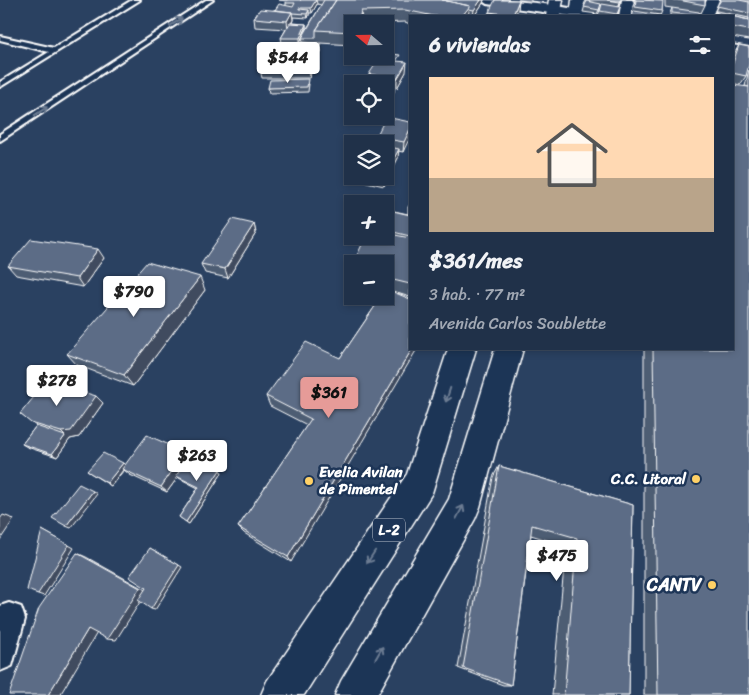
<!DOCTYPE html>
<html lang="es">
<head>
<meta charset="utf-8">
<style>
	body { margin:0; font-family:Sriracha,sans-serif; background:#283950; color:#f1f3f6; height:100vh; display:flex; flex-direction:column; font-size:19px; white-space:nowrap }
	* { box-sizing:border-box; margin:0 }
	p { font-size:16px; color:#a2a9b4 }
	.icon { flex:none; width:28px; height:28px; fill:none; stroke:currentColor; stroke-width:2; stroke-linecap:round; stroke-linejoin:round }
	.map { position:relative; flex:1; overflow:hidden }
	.panel { position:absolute; left:409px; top:15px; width:325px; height:335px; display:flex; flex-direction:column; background:#203149; border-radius:0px; box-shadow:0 2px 8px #0003,0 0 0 1px #3d4c61 }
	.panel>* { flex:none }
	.needle { width:32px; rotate:290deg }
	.controls { position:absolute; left:344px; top:15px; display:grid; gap:10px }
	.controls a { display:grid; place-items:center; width:50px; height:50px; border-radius:0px; background:#203149; box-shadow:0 2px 8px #0003,0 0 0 1px #3d4c61; font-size:25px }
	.price { position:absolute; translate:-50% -42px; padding:0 11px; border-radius:5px; background:#fff; color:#222; font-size:16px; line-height:32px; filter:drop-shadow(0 1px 2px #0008) }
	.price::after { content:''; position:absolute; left:50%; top:30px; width:15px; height:11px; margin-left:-8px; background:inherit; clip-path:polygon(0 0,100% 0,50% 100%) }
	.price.selected { background:#e69b98; color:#111 }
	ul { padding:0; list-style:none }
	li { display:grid; align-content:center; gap:10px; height:265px; padding:0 20px }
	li+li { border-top:1px solid #3d4c61 }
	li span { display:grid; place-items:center; height:155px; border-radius:0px; color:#555 }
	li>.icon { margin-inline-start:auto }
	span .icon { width:90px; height:90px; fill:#fffc; stroke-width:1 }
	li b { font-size:21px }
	h2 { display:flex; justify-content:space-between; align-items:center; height:60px; padding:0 20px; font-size:21px }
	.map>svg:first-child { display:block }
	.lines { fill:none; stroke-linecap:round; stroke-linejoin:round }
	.lane-casing { stroke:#fff; stroke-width:4 }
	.street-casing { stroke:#fff; stroke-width:4 }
	.primary-casing { stroke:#fff; stroke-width:3 }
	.lane { fill:#1d3557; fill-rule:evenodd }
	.street { fill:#1d3557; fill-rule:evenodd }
	.primary { fill:#1d3557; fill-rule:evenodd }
	.wall { fill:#4e5d73; stroke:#fff; fill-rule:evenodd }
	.shaded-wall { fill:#404c5e; stroke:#fff }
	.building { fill:#5b6c86; stroke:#fff }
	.oneway { stroke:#6c7c92 }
	.poi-dot { fill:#ffd166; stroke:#1d3557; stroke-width:2 }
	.labels { text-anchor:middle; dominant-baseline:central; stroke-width:5; stroke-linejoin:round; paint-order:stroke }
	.shield { fill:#1d3557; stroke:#bbc2cd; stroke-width:1 }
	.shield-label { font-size:14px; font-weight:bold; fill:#fff }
	.poi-label { font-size:15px; font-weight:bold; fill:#fff; stroke:#1d3557; text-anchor:start }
	.near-poi-label { font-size:18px; font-weight:bold; fill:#fff; stroke:#1d3557; text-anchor:end }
</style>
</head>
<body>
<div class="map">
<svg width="749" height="695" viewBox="0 0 749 695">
	<rect width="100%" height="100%" fill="#2a4161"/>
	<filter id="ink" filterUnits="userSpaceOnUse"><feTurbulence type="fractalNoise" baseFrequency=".02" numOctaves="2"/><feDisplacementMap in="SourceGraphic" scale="10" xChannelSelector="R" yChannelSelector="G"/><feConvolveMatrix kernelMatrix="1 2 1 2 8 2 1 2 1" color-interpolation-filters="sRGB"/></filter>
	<g filter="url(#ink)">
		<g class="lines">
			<g class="lane-casing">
				<path id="lane" d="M 132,0 L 140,0 L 0,87 L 0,82 L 49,52 L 0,40 L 0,36 L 54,48 Z
					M 206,0 L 213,0 L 0,141 L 0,134 Z"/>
			</g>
			<g class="street-casing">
				<path id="street" d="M 481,0 C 519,0 556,4 593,13 L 594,16 L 571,16 L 487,4 Z
					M 622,0 L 634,0 L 631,16 L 619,16 Z
					M 707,0 L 719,0 L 712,16 L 700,16 Z
					M 732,45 L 749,48 L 749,56 L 732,53 Z
					M 9,603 L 21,607 L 25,619 L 12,666 L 0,671 L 0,606 Z"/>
			</g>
			<g class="primary-casing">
				<path id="primary" d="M 549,0 L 563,0 L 560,16 L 546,16 Z
					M 572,0 L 586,0 L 584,16 L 570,16 Z
					M 448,349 L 476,349 L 432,493 L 304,695 L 261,695 L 267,681 L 407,474 Z
					M 495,349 L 523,349 L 480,507 L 475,519 L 377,695 L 335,695 L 341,681 L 449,499 Z"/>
			</g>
			<use href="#lane" class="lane"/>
			<use href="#street" class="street"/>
			<use href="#primary" class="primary"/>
		</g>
		<path class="wall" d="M 279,0 L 484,0 L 483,3 L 475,15 L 480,16 L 410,16 L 410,24 L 405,22 L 352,24 L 352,45 L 320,43 L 321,52 L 312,66 L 310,78 L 262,78 L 260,69 L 317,43 L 317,42 L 317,43 L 303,42 L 302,38 L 300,42 L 282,42 L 281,38 L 286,29 L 255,27 L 254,18 L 286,5 L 286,3 L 287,1 ZM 317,4 L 321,5 L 303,35 L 306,28 L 306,24 L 292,23 L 293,20 L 293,17 L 308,18 L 309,15 L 309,13 L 312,13 Z
			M 519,0 L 518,9 L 515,16 L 487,16 L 489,12 Z
			M 519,0 L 531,0 L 531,2 Z
			M 586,0 L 621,0 L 618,7 L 620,7 L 616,16 L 604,16 L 598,15 L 601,8 L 600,8 L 597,14 L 583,12 L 585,5 L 584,5 Z
			M 633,0 L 662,0 L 662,11 L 660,16 L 632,16 L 633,6 L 635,1 L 633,1 Z
			M 665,0 L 705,0 L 705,5 L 701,13 L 699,13 L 700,16 L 670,16 L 670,13 L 672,8 L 665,7 Z
			M 719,0 L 749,0 L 749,40 L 732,37 L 732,16 L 714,16 L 717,11 L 715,11 L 720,1 Z
			M 739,45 L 746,76 L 740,85 L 732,83 L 732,58 L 734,54 Z
			M 749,70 L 749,87 L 745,86 Z
			M 406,72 L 397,88 L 395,87 L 394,92 L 369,78 L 369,74 Z
			M 309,84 L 308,92 L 269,93 L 268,88 Z
			M 352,98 L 352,110 L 351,110 L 351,101 Z
			M 410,122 L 403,152 L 398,151 L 398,158 L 384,186 L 362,181 L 362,176 L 385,176 L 385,144 L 376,144 L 376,137 Z
			M 410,204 L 410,297 L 397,293 L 291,562 L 244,533 L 238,527 L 307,425 L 270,406 L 266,396 L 340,358 L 386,290 L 385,209 L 408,214 L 408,207 Z
			M 254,224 L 256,233 L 228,278 L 205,273 L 201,264 Z
			M 104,258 L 83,287 L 16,275 L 8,266 Z
			M 352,264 L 352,282 L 351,281 L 350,269 Z
			M 205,290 L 133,386 L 77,365 L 67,354 Z
			M 644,349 L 732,349 L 749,695 L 644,695 Z
			M 103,403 L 79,437 L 70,439 L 57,457 L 27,447 L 22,444 L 36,426 L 20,414 Z
			M 185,452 L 189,457 L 220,470 L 222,473 L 189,524 L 179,517 L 198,488 L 179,478 L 178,477 L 167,492 L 130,475 L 124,470 L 111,486 L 87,471 L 125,465 Z
			M 499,466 L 633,505 L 629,695 L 552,695 L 566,546 L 531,535 L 511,685 L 503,685 L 458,668 L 493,477 Z"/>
		<path class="shaded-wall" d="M 316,0 L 317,4 L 312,13 L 311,8 Z
			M 481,0 L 484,0 L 483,3 L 474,16 L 473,16 L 474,10 Z
			M 519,0 L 518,9 L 515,16 L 513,16 Z
			M 470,6 L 468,16 L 462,16 Z
			M 309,10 L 309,15 L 308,18 L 307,14 Z
			M 361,11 L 362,24 L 358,24 Z
			M 292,12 L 293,20 L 288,29 L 287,21 Z
			M 306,24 L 306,28 L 300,42 L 300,38 Z
			M 320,43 L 321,52 L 312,66 L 310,78 L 309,69 L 312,57 Z
			M 407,62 L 406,72 L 397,88 L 397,79 Z
			M 395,82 L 394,92 L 385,107 L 385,99 Z
			M 410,129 L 410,137 L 403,152 L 404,142 Z
			M 399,149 L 398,158 L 384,186 L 384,177 Z
			M 254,224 L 256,233 L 228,278 L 225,269 Z
			M 98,249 L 104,258 L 83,287 L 77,278 Z
			M 200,277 L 205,290 L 133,386 L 124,375 Z
			M 412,349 L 417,349 L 291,562 L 288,557 Z
			M 96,396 L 103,403 L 79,437 L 70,439 L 57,457 L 52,454 L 65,436 L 61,432 Z
			M 185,452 L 190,458 L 176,476 L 178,477 L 167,492 L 161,487 Z
			M 123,463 L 126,466 L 111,486 L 107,483 Z
			M 220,470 L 222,473 L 189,524 L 186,522 Z
			M 93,491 L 97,494 L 71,528 L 66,526 Z
			M 3,515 L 14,519 L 0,540 L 0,519 Z
			M 42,530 L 74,548 L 44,596 L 38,594 Z
			M 150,548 L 182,567 L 155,610 L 151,609 Z
			M 77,553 L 86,557 L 147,591 L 116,640 L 107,639 Z
			M 88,629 L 98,631 L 60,695 L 48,695 Z"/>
		<path class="building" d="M 287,0 L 301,0 L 300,1 L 301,0 L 316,0 L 311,8 L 299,8 L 299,9 L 309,10 L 307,14 L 292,13 L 292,12 L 275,10 L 279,4 L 293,7 L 295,3 L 286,3 Z
			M 324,0 L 336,0 L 316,30 L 316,38 L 302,38 Z
			M 336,0 L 442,0 L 470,6 L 462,16 L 434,16 L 405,10 L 361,11 L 358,24 L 352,24 L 352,32 L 316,30 Z
			M 442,0 L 481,0 L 474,10 L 469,9 L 470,6 Z
			M 495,0 L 519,0 L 513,15 L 489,12 Z
			M 607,0 L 620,0 L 620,2 Z
			M 636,0 L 663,1 L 662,11 L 635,7 Z
			M 678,0 L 705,0 L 705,5 Z
			M 721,0 L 739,0 L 749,2 L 749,13 L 717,6 Z
			M 587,1 L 601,4 L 599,10 L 584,7 Z
			M 602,4 L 620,7 L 617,14 L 600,11 Z
			M 672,8 L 699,12 L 700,16 L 672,13 Z
			M 260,9 L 292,12 L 287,21 L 254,18 Z
			M 634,11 L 660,15 L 660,16 L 632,16 Z
			M 717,11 L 749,18 L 749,20 L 717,13 L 716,16 L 715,16 Z
			M 489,13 L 510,16 L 487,16 Z
			M 717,13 L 731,16 L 717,16 Z
			M 470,15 L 480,16 L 469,16 Z
			M 732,16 L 749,20 L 749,30 L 732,27 Z
			M 290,23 L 306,24 L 300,38 L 281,38 Z
			M 279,42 L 320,43 L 312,57 L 309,69 L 260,69 L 270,48 Z
			M 739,45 L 749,47 L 749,64 L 746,76 L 732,73 L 732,66 Z
			M 385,53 L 400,55 L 396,61 L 407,62 L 397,79 L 369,74 L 381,56 L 385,56 Z
			M 367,77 L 395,82 L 385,99 L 385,84 L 362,84 Z
			M 308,79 L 307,87 L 268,88 L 270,80 Z
			M 732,85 L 749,87 L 749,695 L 658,695 L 653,349 L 732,349 Z
			M 386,117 L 410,122 L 410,129 L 404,142 L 376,137 Z
			M 385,146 L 399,149 L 385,175 Z
			M 385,209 L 410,215 L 410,236 L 385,230 Z
			M 232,219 L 254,224 L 225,269 L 201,264 Z
			M 385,233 L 410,238 L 410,284 L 385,278 L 385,264 L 353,264 L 366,236 L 385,236 Z
			M 31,239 L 98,249 L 77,278 L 8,266 Z
			M 147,262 L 200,277 L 124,375 L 67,354 Z
			M 386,289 L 410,299 L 410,349 L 412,349 L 288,557 L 238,527 L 311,419 L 266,396 L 306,342 L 340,358 L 382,296 L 385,296 L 385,291 Z
			M 47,381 L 96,396 L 71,431 L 61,432 L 31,423 L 20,414 Z
			M 36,426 L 65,436 L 52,454 L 22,444 Z
			M 147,435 L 185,452 L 161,487 L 122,469 Z
			M 103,453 L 123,463 L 107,483 L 87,471 Z
			M 190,456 L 220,470 L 186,522 L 179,517 L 199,487 L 176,476 Z
			M 499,466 L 633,505 L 629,695 L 564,695 L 577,538 L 532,525 L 511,685 L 463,668 Z
			M 79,484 L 93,491 L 66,526 L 52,518 Z
			M 42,530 L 69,545 L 38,594 L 27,590 Z
			M 150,548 L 179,565 L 151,609 L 138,600 L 146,588 L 129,577 Z
			M 77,553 L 140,588 L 107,639 L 88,629 L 48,695 L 9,695 L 39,608 Z"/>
		<defs><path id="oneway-shaft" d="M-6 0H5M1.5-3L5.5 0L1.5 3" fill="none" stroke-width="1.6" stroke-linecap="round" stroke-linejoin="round" transform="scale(1.25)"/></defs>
		<g class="oneway">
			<use href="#oneway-shaft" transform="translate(176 22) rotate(-33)"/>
			<use href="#oneway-shaft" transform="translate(41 111) rotate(-33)"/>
			<use href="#oneway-shaft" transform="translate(448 395) rotate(108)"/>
			<use href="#oneway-shaft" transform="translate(460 512) rotate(-62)"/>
			<use href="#oneway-shaft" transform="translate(371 557) rotate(123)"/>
			<use href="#oneway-shaft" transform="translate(379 653) rotate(-60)"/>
		</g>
	</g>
	<g class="poi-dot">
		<circle cx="696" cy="479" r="5"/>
		<circle cx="309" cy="481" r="5"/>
		<circle cx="712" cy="585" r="5"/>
	</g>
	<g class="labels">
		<rect class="shield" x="373" y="518.5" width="32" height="23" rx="4"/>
		<g class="shield-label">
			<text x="389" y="530">L-2</text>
		</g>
		<g class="poi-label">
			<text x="319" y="472">Evelia Avilan<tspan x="319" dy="17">de Pimentel</tspan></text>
			<text x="686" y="479" text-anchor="end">C.C. Litoral</text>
		</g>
		<g class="near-poi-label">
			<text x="702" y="585">CANTV</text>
		</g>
	</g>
</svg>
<div class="controls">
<a><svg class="needle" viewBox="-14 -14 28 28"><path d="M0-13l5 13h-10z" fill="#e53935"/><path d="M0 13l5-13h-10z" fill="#a2a9b4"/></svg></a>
<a><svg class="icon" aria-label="locate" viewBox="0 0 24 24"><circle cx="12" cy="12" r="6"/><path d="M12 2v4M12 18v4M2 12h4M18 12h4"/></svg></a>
<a><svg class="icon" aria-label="layers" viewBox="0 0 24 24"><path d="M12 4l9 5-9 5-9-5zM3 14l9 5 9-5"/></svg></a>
<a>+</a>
<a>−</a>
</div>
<b class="price" style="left:288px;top:84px">$544</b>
<b class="price" style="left:134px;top:318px">$790</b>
<b class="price" style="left:57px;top:407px">$278</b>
<b class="price selected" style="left:329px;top:419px">$361</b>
<b class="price" style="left:197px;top:482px">$263</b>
<b class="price" style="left:557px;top:582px">$475</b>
<section class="panel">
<h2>6 viviendas<svg class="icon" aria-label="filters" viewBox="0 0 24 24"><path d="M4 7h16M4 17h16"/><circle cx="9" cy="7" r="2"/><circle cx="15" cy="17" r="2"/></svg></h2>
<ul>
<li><span style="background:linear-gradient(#ffd9b3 65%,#b9a48a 0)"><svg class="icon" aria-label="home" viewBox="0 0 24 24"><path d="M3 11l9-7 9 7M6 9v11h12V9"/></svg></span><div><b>$361/mes</b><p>3 hab. · 77 m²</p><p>Avenida Carlos Soublette</p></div></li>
</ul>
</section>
</div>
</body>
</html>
